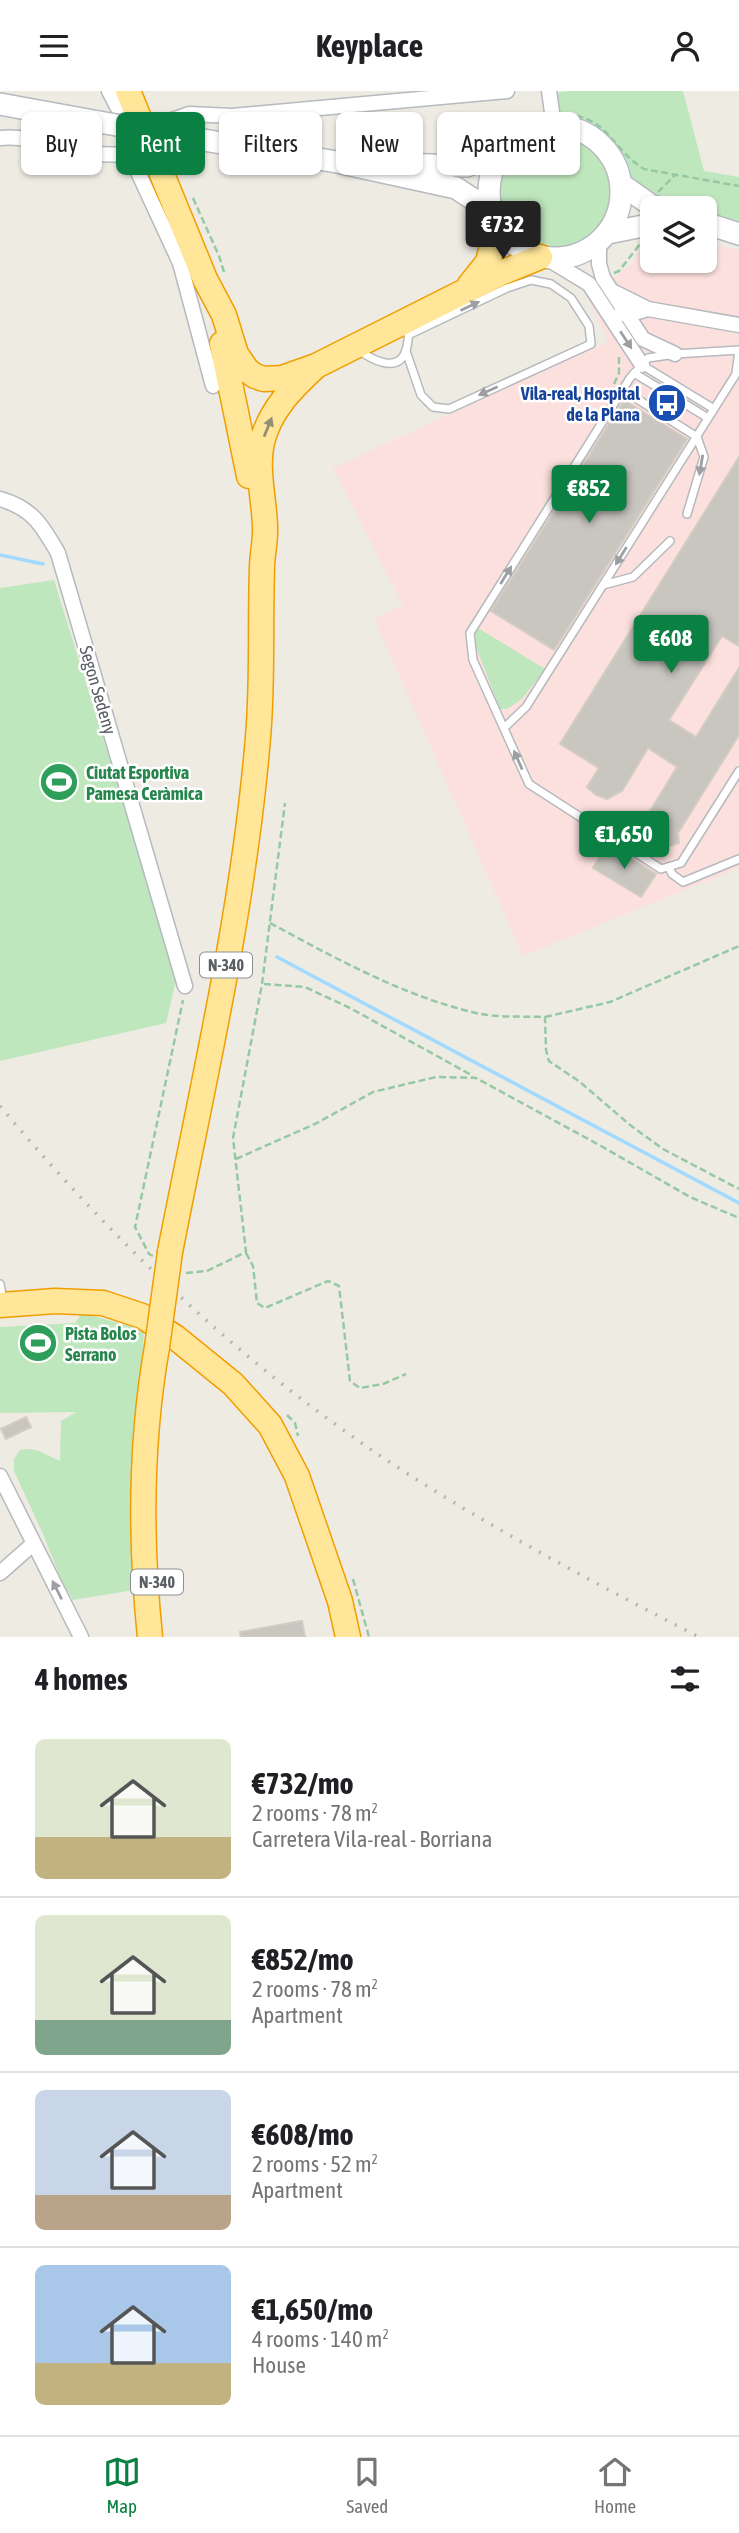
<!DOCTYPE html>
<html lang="en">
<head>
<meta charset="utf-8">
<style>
	body { margin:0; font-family:"Asap Condensed",sans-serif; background:#f2f2f2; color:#202124; height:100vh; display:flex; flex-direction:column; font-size:26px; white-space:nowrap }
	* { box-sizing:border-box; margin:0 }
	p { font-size:23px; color:#757577 }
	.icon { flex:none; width:38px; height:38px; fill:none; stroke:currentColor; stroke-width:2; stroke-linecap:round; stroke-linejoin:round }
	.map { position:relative; height:1546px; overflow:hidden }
	.drawer { display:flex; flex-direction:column; background:#fff; flex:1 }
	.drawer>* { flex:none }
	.guide { position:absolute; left:21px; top:21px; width:698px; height:63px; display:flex; gap:14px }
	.controls { position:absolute; left:640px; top:105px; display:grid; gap:14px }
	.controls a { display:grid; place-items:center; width:77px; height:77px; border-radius:10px; background:#fff; box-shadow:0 2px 5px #0004; font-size:35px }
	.price { position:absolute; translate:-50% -60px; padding:0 16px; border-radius:7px; background:#0b8043; color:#fff; font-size:23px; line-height:46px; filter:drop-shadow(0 2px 4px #0008) }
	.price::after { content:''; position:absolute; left:50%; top:42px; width:21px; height:16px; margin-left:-10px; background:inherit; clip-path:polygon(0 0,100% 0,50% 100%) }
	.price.current { background:#222; color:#fff }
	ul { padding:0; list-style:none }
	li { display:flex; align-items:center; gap:21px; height:175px; padding:0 35px }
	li+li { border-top:2px solid #e0e0e0 }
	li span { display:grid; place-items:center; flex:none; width:196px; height:140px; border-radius:10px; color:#555 }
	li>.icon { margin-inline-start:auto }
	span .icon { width:84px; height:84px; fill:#fffc; stroke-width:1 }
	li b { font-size:30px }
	h2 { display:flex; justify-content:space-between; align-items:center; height:84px; padding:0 35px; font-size:30px }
	.chip { padding:0 24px; border-radius:10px; background:#fff; box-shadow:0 2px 5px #0004; font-size:24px; line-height:63px }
	.chip.current { background:#0b8043; color:#fff }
	header { display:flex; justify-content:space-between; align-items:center; height:91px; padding:0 35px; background:#fff; font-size:32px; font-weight:700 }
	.menu { display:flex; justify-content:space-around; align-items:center; height:98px; border-top:2px solid #e0e0e0; background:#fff; font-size:19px; color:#757577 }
	.menu a { display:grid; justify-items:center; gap:4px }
	.menu .current { color:#0b8043 }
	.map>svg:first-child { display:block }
	.medical { fill:#fce0de }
	.green { fill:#bfe7be }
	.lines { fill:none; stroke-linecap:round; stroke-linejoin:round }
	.stream { stroke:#a2daff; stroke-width:3.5 }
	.building { fill:#c9c6c0; stroke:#d3cdc1; stroke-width:2 }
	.service-casing { stroke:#b6b9be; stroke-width:10 }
	.minor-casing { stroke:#b6b9be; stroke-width:17 }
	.secondary-casing { stroke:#b6bac0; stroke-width:24 }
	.trunk-casing { stroke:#f19e00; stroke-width:27 }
	.path { stroke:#96c9a3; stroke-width:2.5; stroke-dasharray:7 3.5; stroke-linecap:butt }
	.service { stroke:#fff; stroke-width:7 }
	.minor { stroke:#fff; stroke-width:14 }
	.secondary { stroke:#fff; stroke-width:21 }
	.trunk { stroke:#ffe698; stroke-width:24 }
	.rail { stroke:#b2b3b4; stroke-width:3.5; stroke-dasharray:2 9; stroke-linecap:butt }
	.secondary-bridge-casing { stroke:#b6bac0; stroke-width:24; stroke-linecap:butt }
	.trunk-bridge-casing { stroke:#f19e00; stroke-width:27; stroke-linecap:butt }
	.secondary-bridge { stroke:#fff; stroke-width:21 }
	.trunk-bridge { stroke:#ffe698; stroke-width:24 }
	.oneway { fill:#9d9fa2 }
	.oneway2 { fill:#948e76 }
	.labels { text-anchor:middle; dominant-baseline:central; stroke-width:5; stroke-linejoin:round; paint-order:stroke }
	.shield { fill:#fff; stroke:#8c8f92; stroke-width:2 }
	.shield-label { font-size:16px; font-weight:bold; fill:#5b5f64 }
	.transit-label { font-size:18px; font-weight:bold; fill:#164399; stroke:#fff; text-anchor:end }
	.street-label { font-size:18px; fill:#5b5f64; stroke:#fff }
	.leisure-label { font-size:18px; font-weight:bold; fill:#27864d; stroke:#fff; text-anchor:start }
</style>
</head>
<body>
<header><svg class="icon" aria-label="menu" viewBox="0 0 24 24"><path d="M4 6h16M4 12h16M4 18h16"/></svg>Keyplace<svg class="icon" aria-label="person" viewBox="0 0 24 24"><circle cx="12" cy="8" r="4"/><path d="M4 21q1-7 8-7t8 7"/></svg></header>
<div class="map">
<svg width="739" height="1546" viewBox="0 0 739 1546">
	<rect width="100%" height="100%" fill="#eeebe3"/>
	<path class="medical" d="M 650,143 L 653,143 L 653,170 L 705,170 L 705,152 L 739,159 L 739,777 L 523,865 L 374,528 L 403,514 L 333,377 L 608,250 L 585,201 L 611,188 L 631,174 Z"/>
	<path class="green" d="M 571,0 L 683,0 L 704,80 L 739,86 L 739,133 L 705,125 L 705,117 L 676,117 L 658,112 L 631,92 L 619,62 L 608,48 L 586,33 L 560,27 C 557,19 553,9 559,1 Z
		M497 103a58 58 0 1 1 116 0a58 58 0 1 1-116 0Z
		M 54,489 L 177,885 L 166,932 L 0,970 L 0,497 Z
		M 478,537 L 545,578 L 522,608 L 507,618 L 500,618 L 473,548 Z
		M 82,1222 L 144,1239 L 136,1381 L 134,1499 L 73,1509 L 63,1493 L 43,1443 L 14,1380 L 14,1368 L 20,1359 C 37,1355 45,1364 60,1370 L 61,1330 L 76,1321 L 0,1322 L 0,1236 L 75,1232 Z"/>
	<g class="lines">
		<path class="stream" d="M 0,464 L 43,473
			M 277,866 L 739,1112"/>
	</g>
	<path class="building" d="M 624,309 L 687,348 L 554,559 L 491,520 Z
		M 739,366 L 739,555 L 722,545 L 669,629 L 696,646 L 739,577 L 739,644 L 678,742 L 679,752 L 671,755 L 655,745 L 648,743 L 646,739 L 647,731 L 644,730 L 677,676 L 648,657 L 622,700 L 607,708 L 596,704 L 587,696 L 599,677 L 560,653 Z
		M 607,753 L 656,783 L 641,806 L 593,777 Z
		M 26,1326 L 31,1336 L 6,1348 L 1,1338 Z
		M 302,1530 L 305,1546 L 241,1546 L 240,1541 Z"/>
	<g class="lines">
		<g class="service-casing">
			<path id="service" d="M 358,258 C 370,268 399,284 406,259 C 408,254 408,247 409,242
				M 406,260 L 421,304 L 433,316 L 449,318 L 591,253 L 589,235 L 571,207 L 551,193 L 531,189 L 507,197 L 408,244
				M 642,274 L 714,318
				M 634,282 L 708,327
				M 623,299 L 697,346 L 704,366 L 687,423
				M 603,494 L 633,486 L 670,450
				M 504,637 L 526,616 L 736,283 L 739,259 L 675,263 L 648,267 L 630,287 L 470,542 L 473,569 L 529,693 L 661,778 L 681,772 L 739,680
				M 669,776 L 672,783 L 683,791 L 739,768
				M 0,1193 L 3,1209"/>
		</g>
		<g class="minor-casing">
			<path id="minor" d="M 109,0 L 121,23
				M 549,0 L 554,35
				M 160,33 L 189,23 L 232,25 L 507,0
				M 0,47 C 32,44 51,57 81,62 C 98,65 113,61 131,66 L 180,172 L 213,295
				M 599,150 L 599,173 L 603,187 L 643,248 L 675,263
				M 546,167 L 589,193 L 642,274
				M 614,201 L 648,218 L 627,224 L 621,222
				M 648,218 L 739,234
				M 0,408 C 32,417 42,434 58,462 L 185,895
				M 0,1385 L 81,1546
				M 0,1482 L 33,1453"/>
		</g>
		<g class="secondary-casing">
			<path id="secondary" d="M 0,13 L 99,31
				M489 101a66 66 0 1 1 132 0a66 66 0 1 1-132 0Z
				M 185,46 L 337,71 L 456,97 L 491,120
				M 392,73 L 467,75 L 503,60
				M 621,93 L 652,115 L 660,117
				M 705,132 L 739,143
				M 608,142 L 653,133"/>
		</g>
		<g class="trunk-casing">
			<path id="trunk" d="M 128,0 L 205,188 L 224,224 L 236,263 L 247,279 L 255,285 L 264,288 L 282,287 L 316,275 L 501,182 L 540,166
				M 469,195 L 488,171 L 497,134
				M 222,253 L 249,385
				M 170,1161 C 203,991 244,819 258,646 C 263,590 260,533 262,477 C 262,463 266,449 265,435 C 264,407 256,378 262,351 C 270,319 292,297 316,275
				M 0,1214 L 55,1210 L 103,1212 L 142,1225 L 175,1246 L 233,1293 L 270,1334 L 297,1385 L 340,1510 L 348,1546
				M 150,1546 C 140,1449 140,1353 157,1256"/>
		</g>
		<path class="path" d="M 566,23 C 610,27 612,59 644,78 L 739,95
			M 658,101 L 675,84
			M 193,107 L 219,165 L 224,181
			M 614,182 L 619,180 L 640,153
			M 614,293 L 619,282 L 619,263
			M 270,832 C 335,867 403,905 476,922 C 497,927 523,925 545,926 L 546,959 L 549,970 L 580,991 L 630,1034 L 663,1058 L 739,1098
			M 264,893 L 305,896 L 350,917 L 473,985
			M 545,926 L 610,911 L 739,855
			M 236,1068 L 317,1032 L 373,1001 L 436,986 L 476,987 L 601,1055 L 690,1106 L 739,1127
			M 246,1162 L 253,1175 L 257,1212 L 265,1217 L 328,1190 L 339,1195 L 350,1290 L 360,1297 L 383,1293 L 406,1283
			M 153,1165 L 149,1163 L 135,1136 L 183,909
			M 186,1182 L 207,1180 L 246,1161 L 233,1047 L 262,893 L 285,712
			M 287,1324 L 295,1332 L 298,1345
			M 353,1488 L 369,1546"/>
		<use href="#service" class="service"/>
		<use href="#minor" class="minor"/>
		<use href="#secondary" class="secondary"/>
		<use href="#trunk" class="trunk"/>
		<path class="rail" d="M 0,1015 C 118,1156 252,1283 408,1383 C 502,1443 600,1495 699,1546"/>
		<g class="secondary-bridge-casing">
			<path id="secondary-bridge" d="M 99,31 L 185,46"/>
		</g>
		<g class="trunk-bridge-casing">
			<path id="trunk-bridge" d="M 157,1256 L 170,1161"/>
		</g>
		<use href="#secondary-bridge" class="secondary-bridge"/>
		<use href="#trunk-bridge" class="trunk-bridge"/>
	</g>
	<defs><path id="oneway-solid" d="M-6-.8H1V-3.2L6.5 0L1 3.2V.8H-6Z" transform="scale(1.75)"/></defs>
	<g class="oneway">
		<use href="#oneway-solid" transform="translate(470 215) rotate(-25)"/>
		<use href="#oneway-solid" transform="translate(626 249) rotate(57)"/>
		<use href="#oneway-solid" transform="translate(488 300) rotate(156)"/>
		<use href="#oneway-solid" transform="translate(701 374) rotate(100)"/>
		<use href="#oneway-solid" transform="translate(621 465) rotate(122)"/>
		<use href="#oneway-solid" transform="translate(506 484) rotate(-58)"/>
		<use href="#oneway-solid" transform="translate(518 669) rotate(-114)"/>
		<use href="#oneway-solid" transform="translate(57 1499) rotate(-117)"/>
	</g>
	<use class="oneway2" href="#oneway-solid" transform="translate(268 336) rotate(-68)"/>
	<defs>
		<g id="bus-disc" transform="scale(2.0125)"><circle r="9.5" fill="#1a4fb4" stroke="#fff"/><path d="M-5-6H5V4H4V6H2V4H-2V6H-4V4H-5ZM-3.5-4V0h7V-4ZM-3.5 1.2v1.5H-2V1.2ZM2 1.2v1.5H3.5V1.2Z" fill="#fff"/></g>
		<g id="stadium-disc" transform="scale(2.0125)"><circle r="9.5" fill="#2e9e5b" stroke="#fff"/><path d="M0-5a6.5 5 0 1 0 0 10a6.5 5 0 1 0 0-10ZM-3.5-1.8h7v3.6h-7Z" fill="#fff"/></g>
	</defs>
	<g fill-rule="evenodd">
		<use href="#bus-disc" x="667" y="312"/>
		<use href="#stadium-disc" x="59" y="691"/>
		<use href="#stadium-disc" x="38" y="1252"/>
	</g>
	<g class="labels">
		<g class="shield">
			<rect x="200" y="861.5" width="52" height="25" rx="5"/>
			<rect x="131" y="1478.5" width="52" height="25" rx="5"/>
		</g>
		<g class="shield-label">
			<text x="226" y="874">N-340</text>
			<text x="157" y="1491">N-340</text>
		</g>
		<g class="transit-label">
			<text x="640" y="302">Vila-real, Hospital<tspan x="640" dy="21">de la Plana</tspan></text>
		</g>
		<g class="street-label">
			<text transform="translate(98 599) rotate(74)">Segon Sedeny</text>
		</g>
		<g class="leisure-label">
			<text x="86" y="681">Ciutat Esportiva<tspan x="86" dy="21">Pamesa Ceràmica</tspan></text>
			<text x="65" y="1242">Pista Bolos<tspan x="65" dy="21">Serrano</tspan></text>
		</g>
	</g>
</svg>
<div class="controls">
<a><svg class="icon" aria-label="layers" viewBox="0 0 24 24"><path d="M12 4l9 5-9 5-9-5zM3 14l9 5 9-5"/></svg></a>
</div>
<b class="price current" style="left:503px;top:170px">€732</b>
<b class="price" style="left:589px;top:434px">€852</b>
<b class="price" style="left:671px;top:584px">€608</b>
<b class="price" style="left:624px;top:780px">€1,650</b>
<div class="guide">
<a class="chip">Buy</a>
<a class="chip current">Rent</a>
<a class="chip">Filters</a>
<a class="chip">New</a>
<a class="chip">Apartment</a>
</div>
</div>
<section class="drawer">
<h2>4 homes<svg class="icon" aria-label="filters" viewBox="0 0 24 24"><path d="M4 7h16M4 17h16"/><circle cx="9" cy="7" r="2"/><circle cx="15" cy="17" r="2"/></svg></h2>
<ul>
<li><span style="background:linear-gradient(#dfe7d0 70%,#c2b280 0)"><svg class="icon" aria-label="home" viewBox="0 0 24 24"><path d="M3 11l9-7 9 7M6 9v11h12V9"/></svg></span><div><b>€732/mo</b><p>2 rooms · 78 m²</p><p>Carretera Vila-real - Borriana</p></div></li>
<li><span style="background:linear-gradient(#dfe7d0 75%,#7fa58c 0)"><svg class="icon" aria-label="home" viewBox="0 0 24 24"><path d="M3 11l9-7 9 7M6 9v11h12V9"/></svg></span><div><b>€852/mo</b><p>2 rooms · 78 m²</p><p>Apartment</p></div></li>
<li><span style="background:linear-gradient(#c9d6e8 75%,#b9a48a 0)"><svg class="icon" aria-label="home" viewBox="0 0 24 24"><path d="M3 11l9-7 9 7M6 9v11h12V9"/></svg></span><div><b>€608/mo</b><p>2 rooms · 52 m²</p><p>Apartment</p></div></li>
<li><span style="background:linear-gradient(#a9c7e8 70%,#c2b280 0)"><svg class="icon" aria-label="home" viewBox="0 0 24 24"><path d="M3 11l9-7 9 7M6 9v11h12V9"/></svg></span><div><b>€1,650/mo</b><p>4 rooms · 140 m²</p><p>House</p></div></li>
</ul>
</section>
<nav class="menu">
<a class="current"><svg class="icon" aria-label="map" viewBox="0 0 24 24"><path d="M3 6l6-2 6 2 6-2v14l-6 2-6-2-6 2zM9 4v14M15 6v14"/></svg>Map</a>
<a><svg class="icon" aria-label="saved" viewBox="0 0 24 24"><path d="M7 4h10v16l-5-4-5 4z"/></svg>Saved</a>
<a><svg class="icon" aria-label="home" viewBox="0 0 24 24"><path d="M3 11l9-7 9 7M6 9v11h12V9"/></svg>Home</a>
</nav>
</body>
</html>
